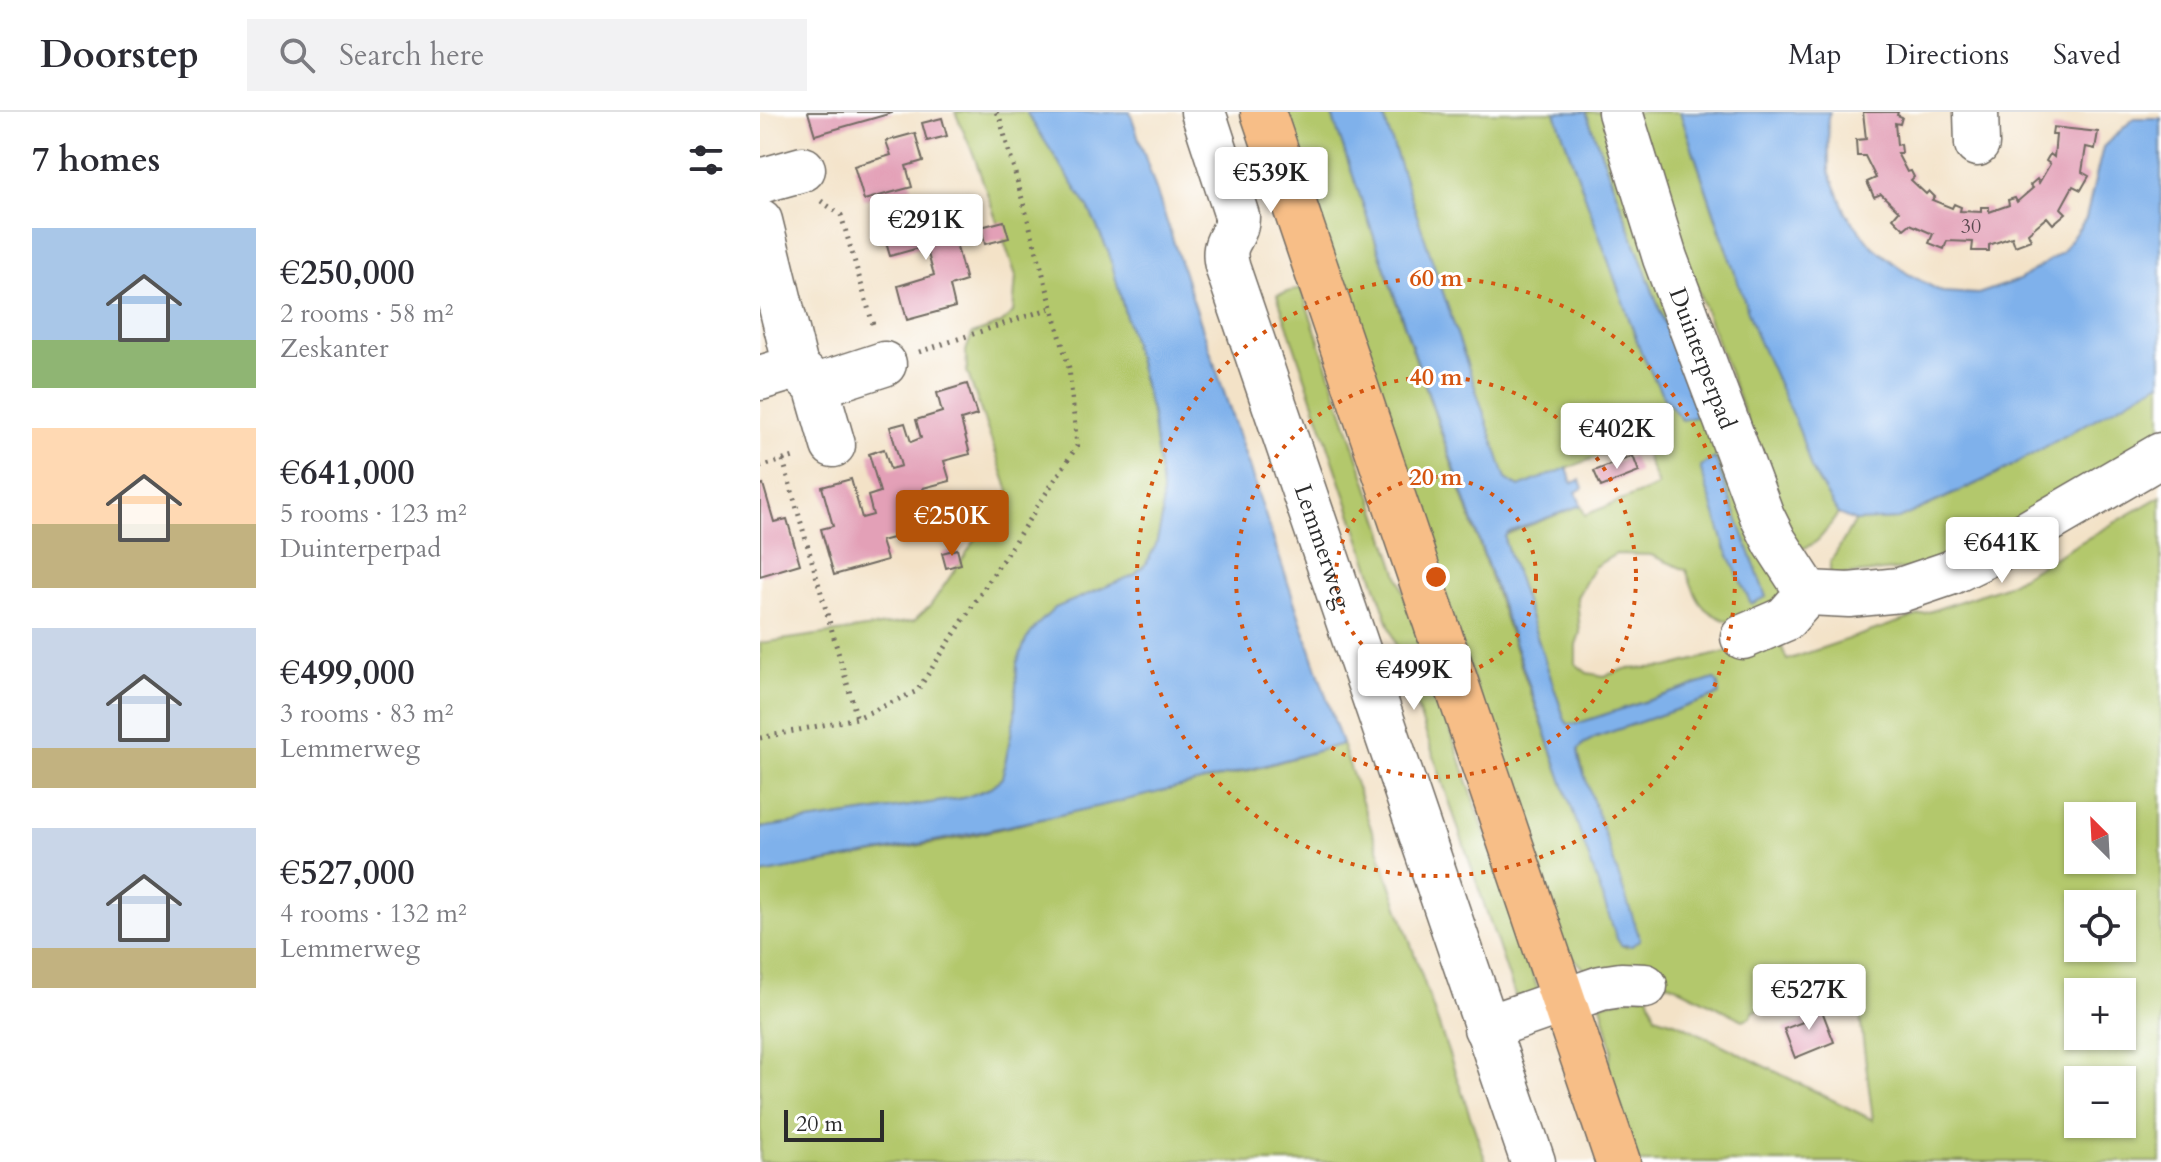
<!DOCTYPE html>
<html lang="en">
<head>
<meta charset="utf-8">
<style>
	body { margin:0; font-family:Cardo,serif; background:#f2f2f3; color:#2b2b33; height:100vh; display:flex; flex-direction:column; font-size:30px; white-space:nowrap }
	* { box-sizing:border-box; margin:0 }
	p { font-size:26px; color:#7c7c81 }
	.icon { flex:none; width:44px; height:44px; fill:none; stroke:currentColor; stroke-width:2; stroke-linecap:round; stroke-linejoin:round }
	.map { position:relative; flex:1; overflow:hidden }
	.panel { display:flex; flex-direction:column; background:#fff; width:760px }
	.panel>* { flex:none }
	.needle { width:52px; rotate:336deg }
	.tools { position:absolute; left:1304px; top:690px; display:grid; gap:16px }
	.tools a { display:grid; place-items:center; width:72px; height:72px; border-radius:0px; background:#fff; box-shadow:0 2px 6px #0004; font-size:40px }
	.scale { position:absolute; left:24px; bottom:20px; width:100px; box-sizing:border-box; padding-left:8px; border:4px solid #2b2b2b; border-top:0; font-size:22px; line-height:28px; white-space:nowrap; color:#2b2b2b; -webkit-text-stroke:6px #fff; paint-order:stroke }
	.price { position:absolute; translate:-50% -68px; padding:0 18px; border-radius:8px; background:#fff; color:#222; font-size:26px; line-height:52px; filter:drop-shadow(0 2px 4px #0008) }
	.price::after { content:''; position:absolute; left:50%; top:48px; width:24px; height:18px; margin-left:-12px; background:inherit; clip-path:polygon(0 0,100% 0,50% 100%) }
	.price.active { background:#b45309; color:#fff }
	ul { padding:0; list-style:none }
	li { display:flex; align-items:center; gap:24px; height:200px; padding:0 32px }
	li span { display:grid; place-items:center; flex:none; width:224px; height:160px; border-radius:0px; color:#555 }
	li>.icon { margin-inline-start:auto }
	span .icon { width:96px; height:96px; fill:#fffc; stroke-width:1 }
	li b { font-size:34px }
	h2 { display:flex; justify-content:space-between; align-items:center; height:96px; padding:0 32px; font-size:34px }
	header { display:flex; align-items:center; gap:48px; box-sizing:border-box; height:112px; padding:0 40px; background:#fff; border-bottom:2px solid #e1e1e2 }
	header strong { font-size:38px }
	nav { display:flex; gap:44px; margin-inline-start:auto; font-size:28px }
	.search { width:560px; height:72px; background:#f2f2f3; display:flex; align-items:center; gap:20px; box-sizing:border-box; padding:0 28px; border-radius:0px; color:#7c7c81; font-size:30px }
	main { display:flex; flex:1; min-height:0 }
	.map>svg:first-child { display:block }
	.green { fill:#b3c86c; stroke:#6f7a4c; stroke-width:2; fill-rule:evenodd }
	.water { fill:#7fb1eb; stroke:#556e8b; stroke-width:2 }
	.building { fill:#e3a0b7 }
	.lines { fill:none; stroke-linecap:round; stroke-linejoin:round }
	.minor-casing { stroke:#716b62; stroke-width:47 }
	.major-casing { stroke:#716b62; stroke-width:47 }
	.path { stroke:#716b62; stroke-width:5; stroke-dasharray:2 6; stroke-linecap:butt }
	.minor { stroke:#fff; stroke-width:44 }
	.major { stroke:#f7be87; stroke-width:44 }
	.ring { fill:none; stroke:#d5540f; stroke-width:4; stroke-dasharray:4 8 }
	.labels { text-anchor:middle; dominant-baseline:central; stroke-width:6; stroke-linejoin:round; paint-order:stroke }
	.number-label { font-size:20px; fill:#59484e }
	.street-label { font-size:24px; fill:#2b2b2b; stroke:#fff }
	.centre { fill:#d5540f; stroke:#fff; stroke-width:4 }
	.ring-label { font-size:24px; text-anchor:middle; font-weight:bold; fill:#d5540f; stroke:#fff; stroke-width:6; stroke-linejoin:round; paint-order:stroke }
</style>
</head>
<body>
<header>
<strong>Doorstep</strong>
<div class="search"><svg class="icon" aria-label="search" viewBox="0 0 24 24"><circle cx="10" cy="10" r="6"/><path d="M15 15l6 6"/></svg>Search here</div>
<nav><a>Map</a><a>Directions</a><a>Saved</a></nav>
</header>
<main>
<section class="panel">
<h2>7 homes<svg class="icon" aria-label="filters" viewBox="0 0 24 24"><path d="M4 7h16M4 17h16"/><circle cx="9" cy="7" r="2"/><circle cx="15" cy="17" r="2"/></svg></h2>
<ul>
<li><span style="background:linear-gradient(#a9c7e8 70%,#8fb573 0)"><svg class="icon" aria-label="home" viewBox="0 0 24 24"><path d="M3 11l9-7 9 7M6 9v11h12V9"/></svg></span><div><b>€250,000</b><p>2 rooms · 58 m²</p><p>Zeskanter</p></div></li>
<li><span style="background:linear-gradient(#ffd9b3 60%,#c2b280 0)"><svg class="icon" aria-label="home" viewBox="0 0 24 24"><path d="M3 11l9-7 9 7M6 9v11h12V9"/></svg></span><div><b>€641,000</b><p>5 rooms · 123 m²</p><p>Duinterperpad</p></div></li>
<li><span style="background:linear-gradient(#c9d6e8 75%,#c2b280 0)"><svg class="icon" aria-label="home" viewBox="0 0 24 24"><path d="M3 11l9-7 9 7M6 9v11h12V9"/></svg></span><div><b>€499,000</b><p>3 rooms · 83 m²</p><p>Lemmerweg</p></div></li>
<li><span style="background:linear-gradient(#c9d6e8 75%,#c2b280 0)"><svg class="icon" aria-label="home" viewBox="0 0 24 24"><path d="M3 11l9-7 9 7M6 9v11h12V9"/></svg></span><div><b>€527,000</b><p>4 rooms · 132 m²</p><p>Lemmerweg</p></div></li>
</ul>
</section>
<div class="map">
<svg width="1401" height="1050" viewBox="0 0 1401 1050">
	<rect width="100%" height="100%" fill="#fff"/>
	<filter id="ink" filterUnits="userSpaceOnUse"><feTurbulence type="fractalNoise" baseFrequency=".0125" numOctaves="2"/><feDisplacementMap in="SourceGraphic" scale="16" xChannelSelector="R" yChannelSelector="G"/><feConvolveMatrix kernelMatrix="1 2 1 2 8 2 1 2 1" color-interpolation-filters="sRGB"/></filter>
	<filter id="wash" filterUnits="userSpaceOnUse"><feTurbulence type="fractalNoise" baseFrequency=".006" numOctaves="4" result="noise"/><feDisplacementMap in="SourceGraphic" scale="32" xChannelSelector="R" yChannelSelector="G"/><feGaussianBlur stdDeviation="1.8" result="paint"/><feColorMatrix in="noise" values="0 0 0 0 0 0 0 0 0 0 0 0 0 0 0 0 0 1.4 0 .05"/><feComposite in="paint" operator="in"/></filter>
	<g filter="url(#wash)">
		<rect width="100%" height="100%" fill="#f3e2c7"/>
		<path class="green" d="M 195,0 L 266,0 L 329,97 L 349,141 L 392,303 L 402,377 L 402,407 L 396,433 L 386,452 L 374,463 L 295,496 L 257,551 L 255,603 L 242,666 L 228,677 L 204,686 L 0,716 L 0,531 L 154,509 L 170,494 L 249,379 L 207,259 L 206,239 L 212,222 L 240,212 L 253,201 L 256,164 L 213,41 Z
			M 522,0 L 571,0 L 759,548 L 861,833 L 866,835 L 818,638 L 823,632 L 836,625 L 959,583 L 954,567 L 816,612 L 808,612 L 805,608 L 745,430 L 745,423 L 821,393 L 825,403 L 898,374 L 880,328 L 759,375 L 746,367 L 622,0 L 795,0 L 881,240 L 903,284 L 922,308 L 939,303 L 826,0 L 852,0 L 1024,483 L 977,513 C 939,499 940,494 926,458 L 891,443 L 856,442 L 834,455 L 817,485 L 820,521 L 816,533 L 816,552 L 827,561 L 844,564 L 865,557 L 907,555 L 977,537 L 1016,521 L 1027,548 L 1245,474 L 1401,384 L 1401,1050 L 878,1050 L 848,955 L 852,938 L 841,892 L 888,882 L 895,904 L 920,912 L 1113,1008 L 1097,881 L 1081,872 L 994,899 L 991,905 L 983,908 L 909,871 L 834,866 L 805,838 ZM 941,354 L 985,429 L 1006,485 L 966,438 ZM 1318,704 L 1362,704 L 1362,748 L 1318,748 ZM 1318,792 L 1362,792 L 1362,836 L 1318,836 ZM 1318,880 L 1362,880 L 1362,924 L 1318,924 ZM 1318,968 L 1362,968 L 1362,1012 L 1318,1012 Z
			M 870,0 L 920,0 L 967,140 L 1040,320 L 1051,356 L 1078,402 C 1066,418 1058,436 1036,437 Z
			M 541,176 L 780,884 L 759,895 L 517,183 Z
			M 1401,270 L 1401,335 L 1187,453 L 1070,464 L 1070,451 L 1095,409 L 1138,407 L 1183,387 L 1235,363 Z
			M 582,632 L 726,1050 L 0,1050 L 0,762 L 206,725 L 495,657 Z"/>
		<path class="water" d="M 266,0 L 370,0 L 582,632 C 391,687 196,727 0,762 L 0,716 L 204,686 L 228,677 L 242,666 L 255,603 L 257,551 L 266,528 L 277,513 L 295,496 L 374,463 L 386,452 L 396,433 L 402,406 L 402,377 L 392,303 L 349,141 L 329,97 Z
			M 571,0 L 622,0 L 746,367 L 759,375 L 807,356 L 812,371 L 820,368 L 823,376 L 816,380 L 821,393 L 749,420 L 745,424 L 745,430 L 805,608 L 808,612 L 816,612 L 954,567 L 958,572 L 959,583 L 836,625 L 823,632 L 818,638 L 820,650 L 880,827 L 872,834 L 861,833 L 857,827 Z
			M 795,0 L 826,0 L 939,304 L 922,308 L 903,284 L 881,240 Z
			M 920,0 L 1070,0 L 1068,5 L 1069,59 L 1086,101 L 1111,133 L 1148,162 L 1182,180 L 1218,182 L 1259,168 L 1302,140 L 1326,106 L 1343,35 L 1374,6 L 1401,6 L 1401,270 L 1235,363 L 1138,407 L 1095,409 L 1078,402 L 1051,356 L 1040,320 L 996,223 Z
			M 955,346 L 1006,485 L 991,492 L 966,437 L 941,358 L 941,354 Z"/>
		<g id="blocks">
			<path class="building" d="M 48,0 L 132,0 L 132,1 L 55,23 Z
				M 1103,0 L 1138,0 L 1137,3 L 1142,5 L 1140,12 L 1135,11 L 1137,33 L 1141,32 L 1142,41 L 1137,41 L 1147,60 L 1151,59 L 1154,65 L 1151,68 L 1166,82 L 1169,79 L 1175,85 L 1172,88 L 1192,96 L 1194,92 L 1201,95 L 1200,99 L 1221,100 L 1221,95 L 1229,95 L 1229,100 L 1249,93 L 1248,88 L 1255,86 L 1257,90 L 1273,76 L 1270,73 L 1277,67 L 1279,71 L 1290,52 L 1286,49 L 1290,42 L 1294,45 L 1296,23 L 1292,23 L 1293,15 L 1338,20 L 1335,37 L 1326,35 L 1322,60 L 1329,64 L 1321,78 L 1313,74 L 1301,96 L 1306,101 L 1293,112 L 1287,105 L 1268,121 L 1271,128 L 1255,134 L 1252,125 L 1229,133 L 1229,139 L 1212,139 L 1213,130 L 1187,129 L 1184,137 L 1169,131 L 1173,122 L 1150,112 L 1144,117 L 1133,106 L 1139,99 L 1121,82 L 1114,85 L 1107,70 L 1116,66 L 1105,44 L 1097,44 L 1096,28 L 1106,27 Z
				M 182,6 L 187,24 L 167,29 L 162,11 Z
				M 155,21 L 163,49 L 146,54 L 152,75 L 104,88 L 94,54 L 131,43 L 126,29 Z
				M 168,97 L 174,117 L 191,113 L 206,169 L 190,174 L 195,195 L 147,208 L 138,174 L 174,163 L 170,149 L 166,134 L 130,144 L 120,110 Z
				M 244,109 L 249,126 L 225,132 L 221,115 Z
				M 207,272 L 217,303 L 201,308 L 210,342 L 184,349 L 190,369 L 163,376 L 168,395 L 142,402 L 148,422 L 121,429 L 127,448 L 74,463 L 61,417 L 73,414 L 62,375 L 91,367 L 102,406 L 113,403 L 108,384 L 120,380 L 109,342 L 124,337 L 130,357 L 141,354 L 130,315 L 145,311 L 151,330 L 161,326 L 156,308 L 182,300 L 177,281 Z
				M 873,344 L 879,360 L 841,375 L 834,359 Z
				M 3,372 L 14,410 L 27,407 L 40,452 L 0,464 L 0,373 Z
				M 197,437 L 201,452 L 186,456 L 182,441 Z
				M 1059,891 L 1074,930 L 1035,946 L 1024,917 L 1043,910 L 1040,899 Z"/>
		</g>
	</g>
	<g filter="url(#ink)">
		<use href="#blocks" fill-opacity="0" stroke="#716b62" stroke-width="2"/>
		<g class="lines">
			<g class="minor-casing">
				<g id="minor">
					<path id="s1" d="M 443,0 L 477,104 C 477,128 459,127 468,157 L 773,1050"/>
					<path id="s2" d="M 860,0 L 905,146 L 1002,404 L 1015,430 L 1048,481 L 1025,507 L 983,525"/>
					<path d="M 1216,0 L 1217,32"/>
					<path d="M 0,69 L 43,57"/>
					<path d="M 0,109 L 36,255 L 0,266"/>
					<path d="M 36,255 L 56,274 L 73,333"/>
					<path d="M 56,274 L 124,252"/>
					<path d="M 1048,481 L 1089,483 L 1140,478 L 1190,461 L 1245,434 L 1401,343"/>
					<path d="M 726,916 L 841,876 L 861,873 L 885,874"/>
				</g>
			</g>
			<g class="major-casing">
				<path id="major" d="M 503,0 L 858,1050"/>
			</g>
			<path class="path" d="M 61,89 L 81,103 L 114,216
				M 159,240 L 291,196
				M 23,348 L 97,606
				M 0,355 L 37,344
				M 0,626 L 97,606 L 157,579 L 317,334 L 309,256 L 240,7 L 236,0"/>
			<use href="#minor" class="minor"/>
			<use href="#major" class="major"/>
		</g>
	</g>
	<g class="ring">
		<circle cx="676" cy="465" r="100"/>
		<circle cx="676" cy="465" r="200"/>
		<circle cx="676" cy="465" r="299"/>
	</g>
	<g class="labels">
		<g class="number-label">
			<text x="1211" y="114">30</text>
		</g>
		<g class="street-label">
			<text stroke="none"><textPath href="#s2" startOffset="260">Duinterperpad</textPath></text>
			<text stroke="none"><textPath href="#s1" startOffset="458">Lemmerweg</textPath></text>
		</g>
	</g>
	<circle cx="676" cy="465" r="12" class="centre"/>
	<g class="ring-label">
		<text x="676" y="174">60 m</text>
		<text x="676" y="273">40 m</text>
		<text x="676" y="373">20 m</text>
	</g>
</svg>
<div class="tools">
<a><svg class="needle" viewBox="-14 -14 28 28"><path d="M0-13l5 13h-10z" fill="#e53935"/><path d="M0 13l5-13h-10z" fill="#7c7c81"/></svg></a>
<a><svg class="icon" aria-label="locate" viewBox="0 0 24 24"><circle cx="12" cy="12" r="6"/><path d="M12 2v4M12 18v4M2 12h4M18 12h4"/></svg></a>
<a>+</a>
<a>−</a>
</div>
<div class="scale">20 m</div>
<b class="price" style="left:511px;top:103px">€539K</b>
<b class="price" style="left:166px;top:150px">€291K</b>
<b class="price" style="left:857px;top:359px">€402K</b>
<b class="price active" style="left:192px;top:446px">€250K</b>
<b class="price" style="left:1242px;top:473px">€641K</b>
<b class="price" style="left:654px;top:600px">€499K</b>
<b class="price" style="left:1049px;top:920px">€527K</b>
</div>
</main>
</body>
</html>
